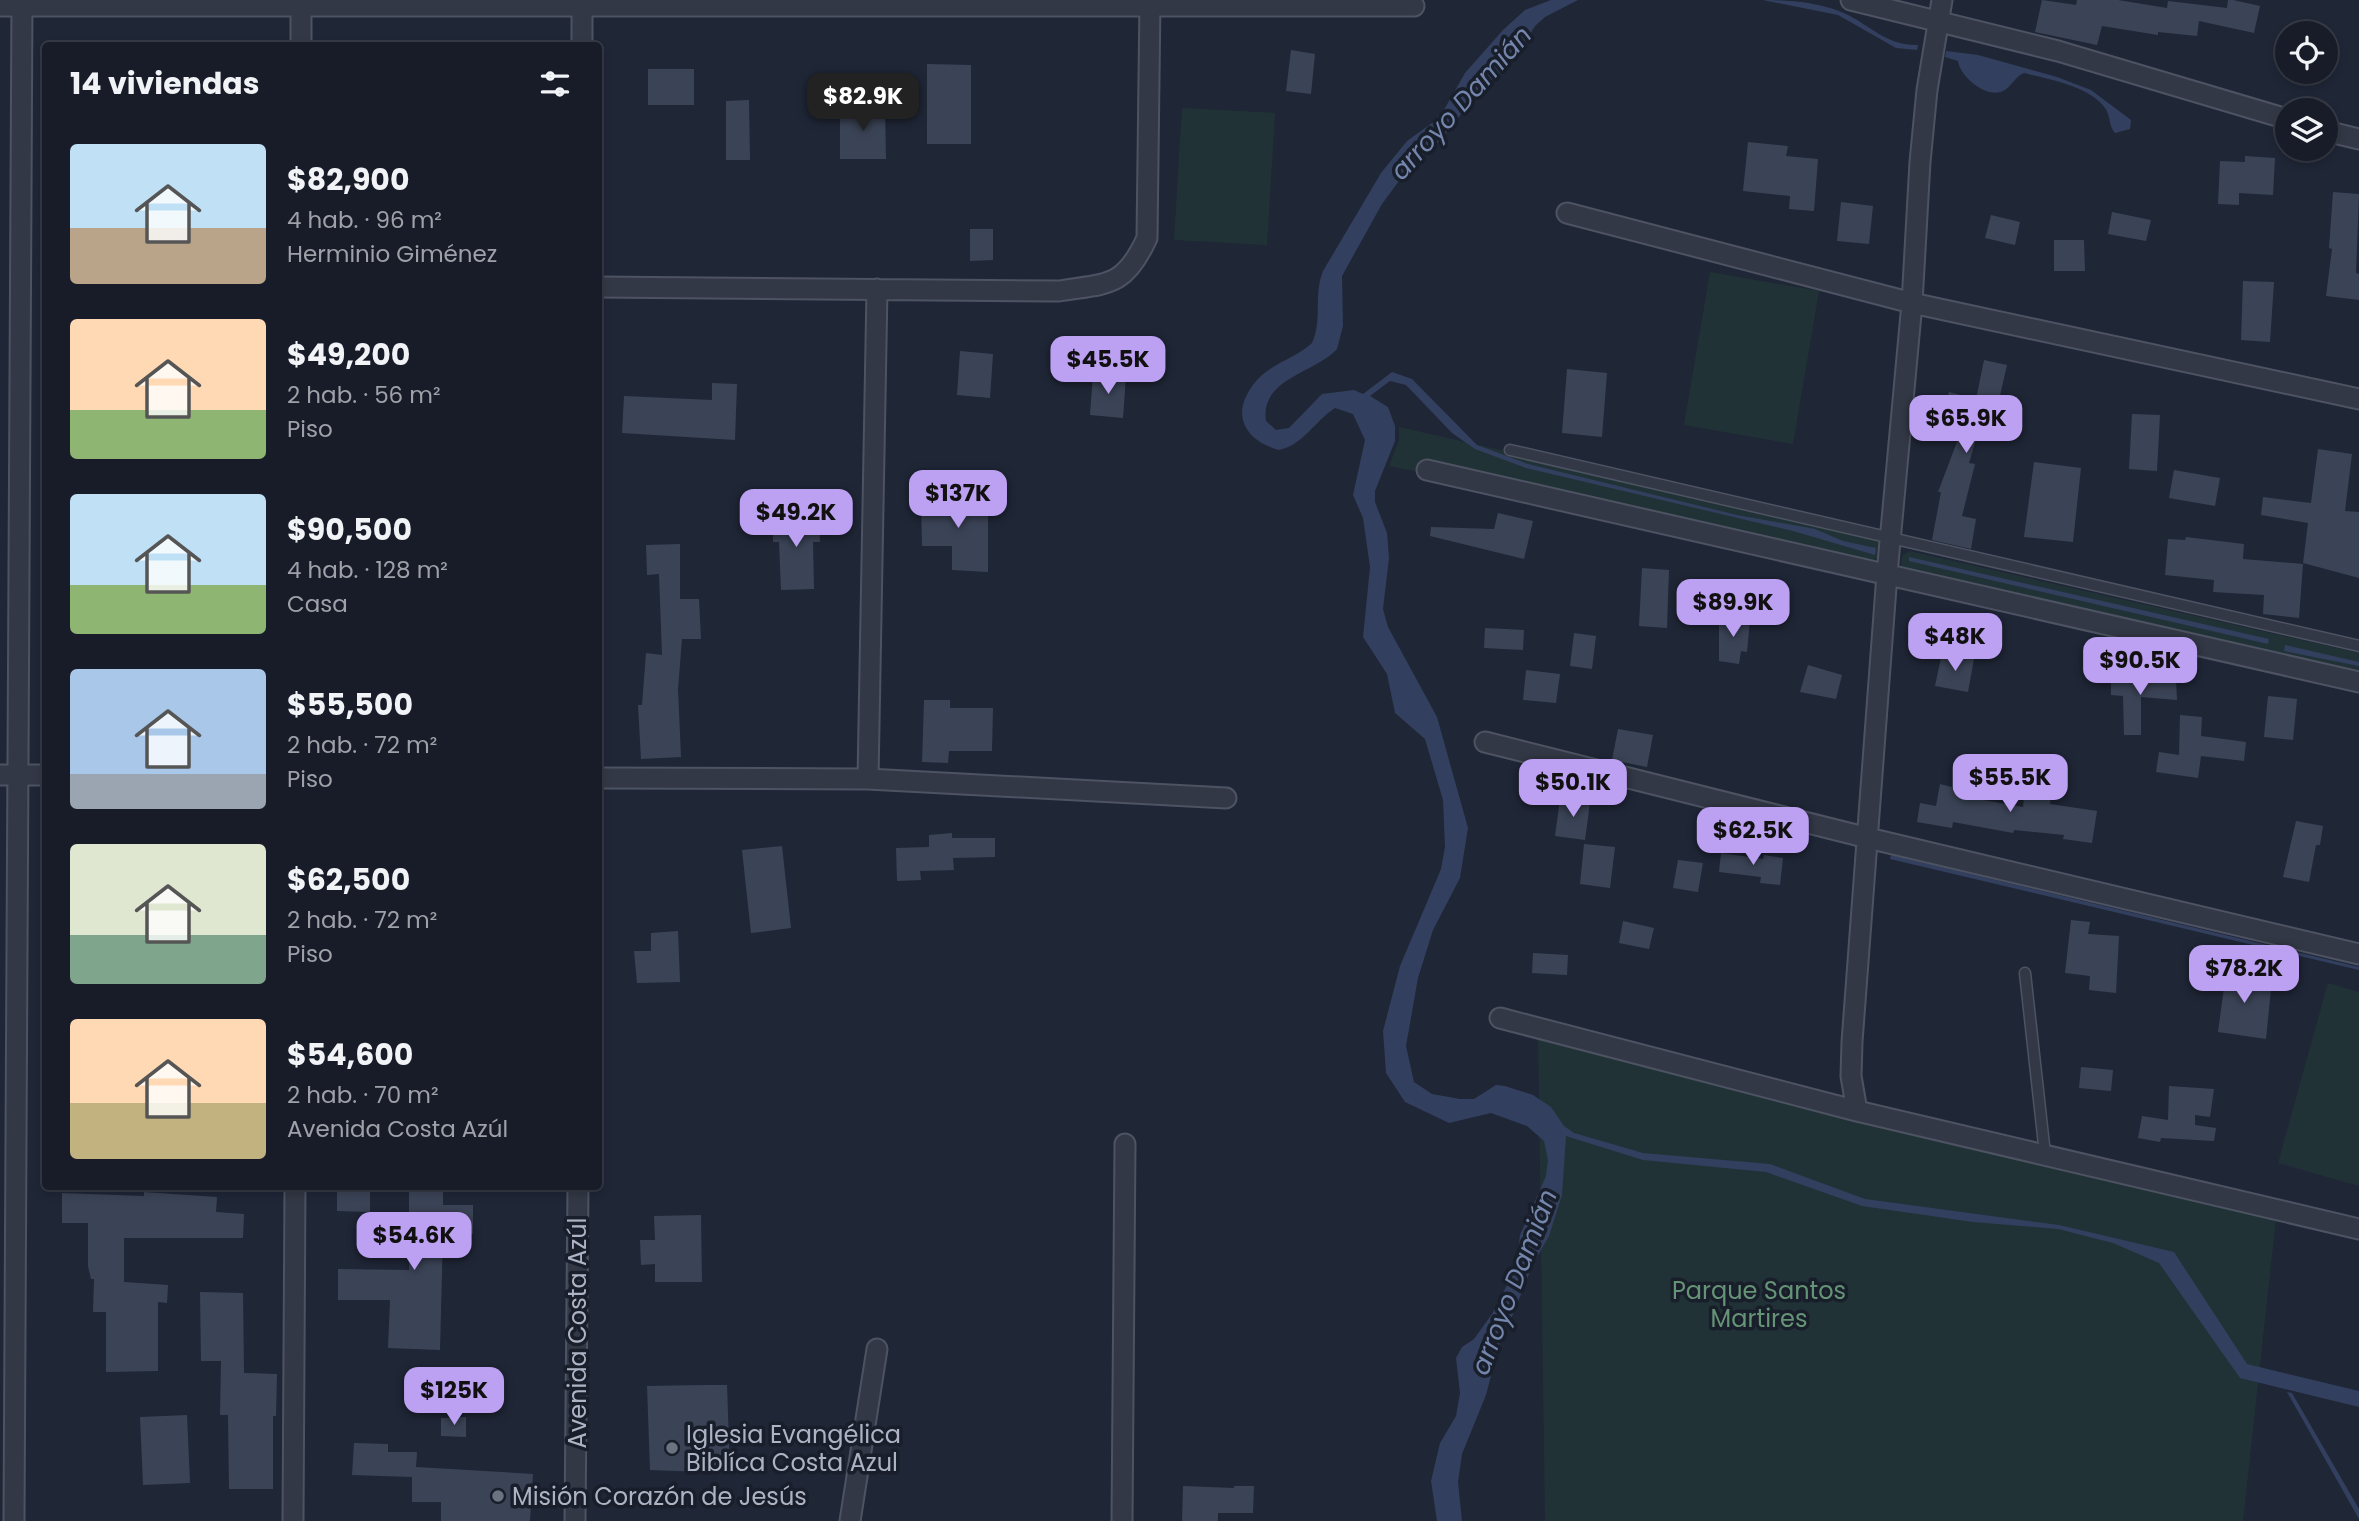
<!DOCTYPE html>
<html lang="es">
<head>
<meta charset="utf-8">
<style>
	body { margin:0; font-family:Poppins,sans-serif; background:#242934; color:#f1f3f6; height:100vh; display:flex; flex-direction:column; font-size:26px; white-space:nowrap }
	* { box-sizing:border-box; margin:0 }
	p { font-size:23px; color:#9ea1a8 }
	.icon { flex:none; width:38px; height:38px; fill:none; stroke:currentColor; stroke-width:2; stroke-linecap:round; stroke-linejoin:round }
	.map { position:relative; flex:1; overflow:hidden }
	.details { position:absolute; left:42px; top:42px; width:560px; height:1148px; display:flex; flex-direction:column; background:#171c28; border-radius:7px; box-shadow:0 4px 10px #0003,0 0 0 2px #363a45 }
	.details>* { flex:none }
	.fabs { position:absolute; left:2275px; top:21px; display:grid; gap:14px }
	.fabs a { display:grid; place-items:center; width:63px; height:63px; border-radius:50%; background:#171c28; box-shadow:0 4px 10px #0003,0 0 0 2px #363a45; font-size:35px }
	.price { position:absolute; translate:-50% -60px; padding:0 16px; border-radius:14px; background:#bca0f2; color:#111; font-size:23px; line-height:46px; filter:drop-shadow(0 2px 4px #0008) }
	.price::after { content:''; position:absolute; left:50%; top:42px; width:21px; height:16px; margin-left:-10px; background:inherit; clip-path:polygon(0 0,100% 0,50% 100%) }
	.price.active { background:#222; color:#fff }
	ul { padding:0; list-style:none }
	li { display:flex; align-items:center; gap:21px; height:175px; padding:0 28px }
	li span { display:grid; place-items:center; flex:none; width:196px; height:140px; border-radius:7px; color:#555 }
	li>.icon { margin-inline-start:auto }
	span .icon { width:84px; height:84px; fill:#fffc; stroke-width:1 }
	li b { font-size:30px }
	h2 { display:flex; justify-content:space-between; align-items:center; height:84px; padding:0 28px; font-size:30px }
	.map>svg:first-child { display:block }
	.green { fill:#213237 }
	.water { fill:#333f5e }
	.building { fill:#3b4457 }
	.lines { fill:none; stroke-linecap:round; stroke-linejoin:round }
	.service-casing { stroke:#4d5362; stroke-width:13 }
	.minor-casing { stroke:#4d5362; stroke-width:23 }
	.service { stroke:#333846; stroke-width:10 }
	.minor { stroke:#333846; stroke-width:19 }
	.worship-dot { fill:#6b7280; stroke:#191e2b; stroke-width:2.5 }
	.labels { text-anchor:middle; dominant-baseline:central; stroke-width:7; stroke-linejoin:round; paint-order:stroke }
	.park-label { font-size:24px; fill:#659376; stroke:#191e2b }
	.street-label { font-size:24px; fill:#adb3c4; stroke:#191e2b }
	.poi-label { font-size:24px; fill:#adb3c4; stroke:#191e2b; text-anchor:start }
	.water-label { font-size:26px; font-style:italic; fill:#7486ac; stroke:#191e2b }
</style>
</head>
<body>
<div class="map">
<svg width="2359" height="1521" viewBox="0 0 2359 1521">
	<rect width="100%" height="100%" fill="#1f2636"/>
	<path class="green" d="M 1182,108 L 1275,113 L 1267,245 L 1174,240 Z
		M 1710,272 L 1819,291 L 1793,444 L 1684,425 Z
		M 1399,427 L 1876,535 L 1881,541 L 1879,557 L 1869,562 L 1419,461 L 1415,471 L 1389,466 L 1399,440 Z
		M 1909,551 L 2359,653 L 2359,673 L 1905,569 L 1901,566 L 1902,556 Z
		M 2328,983 L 2359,992 L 2359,1186 L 2278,1163 Z
		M 1538,1024 L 2277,1209 L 2243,1521 L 1545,1521 Z"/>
	<path class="water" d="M 1551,0 L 1578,0 L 1545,17 L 1535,26 L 1516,57 L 1472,100 L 1440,141 L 1410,166 L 1382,204 L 1342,276 L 1343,326 L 1337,349 C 1314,374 1260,378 1266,421 L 1276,430 L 1289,428 L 1322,394 L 1354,390 L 1363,394 L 1392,372 L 1412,379 L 1477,445 L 1528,464 L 1737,515 L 1815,529 L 1843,541 L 1876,548 L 1875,555 L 1793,531 L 1526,468 L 1475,449 L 1452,433 L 1406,385 L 1390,381 L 1370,396 L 1388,407 L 1395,426 L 1395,441 L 1375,491 L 1375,502 L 1387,533 L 1389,558 L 1383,609 L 1388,627 L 1437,717 L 1468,828 L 1460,878 L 1433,930 L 1418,978 L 1406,1046 L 1414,1082 L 1432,1094 L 1460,1099 L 1474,1099 L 1496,1085 L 1505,1086 L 1533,1095 L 1551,1107 L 1564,1126 L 1574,1133 L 1643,1153 L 1770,1164 L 1865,1199 L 2059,1225 L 2174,1252 L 2247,1364 L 2359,1391 L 2359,1407 L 2240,1378 L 2159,1263 L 2113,1243 L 2058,1229 L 1973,1222 L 1862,1206 L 1766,1172 L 1643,1160 L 1566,1136 L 1562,1195 L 1549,1236 L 1533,1264 L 1511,1319 L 1503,1330 L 1486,1395 L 1462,1454 L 1458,1482 L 1462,1521 L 1437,1521 L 1431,1481 L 1440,1443 L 1456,1416 L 1460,1393 L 1456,1358 L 1462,1347 L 1474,1339 L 1492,1314 L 1516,1268 L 1520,1235 L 1546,1176 L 1548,1160 L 1544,1141 L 1527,1126 L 1491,1113 L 1449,1123 L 1405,1102 L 1386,1073 L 1383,1031 L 1400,966 L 1441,869 L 1445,847 L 1443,800 L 1425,739 L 1395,713 L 1387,674 L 1363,637 L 1370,567 L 1363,518 L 1353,495 L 1365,440 L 1353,414 L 1335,408 C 1315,421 1303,445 1279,450 C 1243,440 1229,412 1257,380 C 1272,363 1296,358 1312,343 C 1323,320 1313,295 1323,271 L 1381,173 L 1407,141 L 1432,123 L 1445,108 L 1465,73 L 1503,30 L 1525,10 Z
		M 1763,0 C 1786,0 1816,2 1839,11 C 1868,22 1884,46 1918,45 L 1917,50 L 1896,48 L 1838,15 Z
		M 1946,51 L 1978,55 L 2057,77 L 2091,90 L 2131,120 L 2130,129 L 2115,133 C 2108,125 2111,116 2105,108 C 2090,86 2048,79 2024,73 C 2014,77 2012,87 2003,91 C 1987,99 1960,77 1958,61 L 1945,57 Z
		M 1909,557 L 2269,639 L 2268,644 L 1909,561 Z
		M 2285,645 L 2359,662 L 2359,666 L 2284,651 Z
		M 1891,855 L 2359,967 L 2359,970 L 1890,859 Z
		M 2287,1392 L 2292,1393 L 2359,1509 L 2359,1519 Z"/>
	<path class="building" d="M 2042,0 L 2076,5 L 2077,0 L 2118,0 L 2167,8 L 2168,1 L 2227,8 L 2228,0 L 2233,0 L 2260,6 L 2254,33 L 2199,21 L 2197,36 L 2158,32 L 2158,35 L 2102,26 L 2097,45 L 2035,32 Z
		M 1291,50 L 1315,54 L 1311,94 L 1286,91 Z
		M 927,64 L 971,65 L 971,144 L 927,144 Z
		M 648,69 L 694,69 L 694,105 L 648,105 Z
		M 749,100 L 750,160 L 726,160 L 726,101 Z
		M 840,106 L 885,106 L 886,159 L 840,159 Z
		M 1748,142 L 1788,146 L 1786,156 L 1818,159 L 1814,211 L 1789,209 L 1790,196 L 1743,191 Z
		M 2245,156 L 2275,158 L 2273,195 L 2239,193 L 2239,205 L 2218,204 L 2220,161 L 2245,162 Z
		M 2333,192 L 2359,194 L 2356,273 L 2359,274 L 2359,300 L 2326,296 L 2332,249 L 2329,248 Z
		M 1841,202 L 1873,206 L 1869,244 L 1837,241 Z
		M 2112,212 L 2151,220 L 2146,241 L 2108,234 Z
		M 1991,215 L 2020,222 L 2015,245 L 1985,238 Z
		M 970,229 L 993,229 L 993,260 L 970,261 Z
		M 2054,240 L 2084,240 L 2085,271 L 2054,271 Z
		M 2243,281 L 2274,282 L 2270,342 L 2241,340 Z
		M 960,351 L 993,354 L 990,398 L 957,395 Z
		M 1984,360 L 2007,365 L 1993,426 L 1981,423 L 1969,463 L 1975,464 L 1962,516 L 1976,519 L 1971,549 L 1932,540 L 1941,492 L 1938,492 L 1960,434 L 1951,431 L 1956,415 L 1944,412 L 1949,392 L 1976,399 Z
		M 1567,369 L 1607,373 L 1602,437 L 1562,433 Z
		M 1093,374 L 1126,376 L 1123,418 L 1090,415 Z
		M 712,383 L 737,384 L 735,440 L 622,433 L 624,396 L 712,400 Z
		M 2132,414 L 2160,415 L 2157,471 L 2129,469 Z
		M 2318,449 L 2352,454 L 2345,511 L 2359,512 L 2359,578 L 2303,563 L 2308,523 L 2261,515 L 2263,497 L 2311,503 Z
		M 2034,462 L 2081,468 L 2073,542 L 2024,537 Z
		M 2174,470 L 2220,478 L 2215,506 L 2169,498 Z
		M 921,498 L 988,498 L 988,572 L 952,570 L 952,546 L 922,546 Z
		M 1498,513 L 1533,521 L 1524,559 L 1430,536 L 1431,527 L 1494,529 Z
		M 773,515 L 819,515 L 820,542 L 813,542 L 814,589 L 781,590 L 779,542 L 773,542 Z
		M 2186,537 L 2244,544 L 2243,559 L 2303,564 L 2299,618 L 2263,614 L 2264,595 L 2213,592 L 2214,580 L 2165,575 L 2168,539 L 2185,540 Z
		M 680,544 L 680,599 L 699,599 L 701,639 L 682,639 L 678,689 L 681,757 L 641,759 L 638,705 L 642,705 L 646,653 L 662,655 L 659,574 L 647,575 L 646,545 Z
		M 1642,568 L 1669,570 L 1667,628 L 1639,626 Z
		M 1719,617 L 1750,620 L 1747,652 L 1741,651 L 1739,664 L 1719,661 Z
		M 1485,628 L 1524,630 L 1523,650 L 1484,648 Z
		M 1574,633 L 1596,636 L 1592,669 L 1570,666 Z
		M 1942,653 L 1974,659 L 1968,692 L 1935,686 Z
		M 1808,665 L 1842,675 L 1836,699 L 1800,692 Z
		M 1526,670 L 1560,674 L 1556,703 L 1523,700 Z
		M 2123,674 L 2151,676 L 2150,681 L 2176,679 L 2177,700 L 2141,697 L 2141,735 L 2124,735 L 2123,696 L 2111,695 L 2111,683 L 2122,682 Z
		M 2268,696 L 2297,699 L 2293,740 L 2264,737 Z
		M 924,700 L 950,700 L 950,708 L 993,708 L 992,751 L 949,751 L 948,763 L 922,762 Z
		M 2180,715 L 2202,717 L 2201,736 L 2246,742 L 2244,761 L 2201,756 L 2198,778 L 2156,772 L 2159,752 L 2179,755 Z
		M 1618,729 L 1653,735 L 1647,767 L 1612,760 Z
		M 1940,784 L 1983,795 L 1983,800 L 2023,807 L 2025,785 L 2052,788 L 2050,804 L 2097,811 L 2092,843 L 2063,839 L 2064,835 L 2014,830 L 2013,833 L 1953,822 L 1952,828 L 1917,822 L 1920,803 L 1936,806 Z
		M 1560,799 L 1590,803 L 1585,840 L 1555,836 Z
		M 2296,821 L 2323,826 L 2320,845 L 2316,845 L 2309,882 L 2283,877 Z
		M 952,833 L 952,838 L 995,838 L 995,857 L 953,858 L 954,870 L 920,871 L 921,880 L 897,881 L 896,848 L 929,847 L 929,835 Z
		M 1584,844 L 1615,847 L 1610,888 L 1580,884 Z
		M 782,846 L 791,928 L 751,933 L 742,850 Z
		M 1721,853 L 1763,859 L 1764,855 L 1783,858 L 1780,885 L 1760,883 L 1761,877 L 1719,872 Z
		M 1678,860 L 1703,863 L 1698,892 L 1673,888 Z
		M 2071,920 L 2090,922 L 2088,934 L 2119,936 L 2116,993 L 2089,990 L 2090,976 L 2065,973 Z
		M 1623,921 L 1654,928 L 1649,949 L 1619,943 Z
		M 678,931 L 680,982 L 637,983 L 634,951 L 651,951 L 651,933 Z
		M 1533,953 L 1568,955 L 1567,975 L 1532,973 Z
		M 2227,965 L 2255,970 L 2252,987 L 2271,989 L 2266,1039 L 2218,1032 Z
		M 2081,1067 L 2113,1070 L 2111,1091 L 2079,1088 Z
		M 2169,1086 L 2214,1089 L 2210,1117 L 2195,1115 L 2195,1125 L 2216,1128 L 2214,1141 L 2161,1138 L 2160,1142 L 2138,1138 L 2142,1116 L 2168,1120 Z
		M 337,1186 L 370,1186 L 370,1212 L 337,1211 Z
		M 409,1186 L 443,1186 L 443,1205 L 473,1205 L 473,1234 L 443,1233 L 440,1350 L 388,1348 L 390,1300 L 338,1300 L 338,1269 L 409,1270 Z
		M 144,1192 L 217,1197 L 216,1212 L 244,1214 L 243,1238 L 124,1238 L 124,1282 L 168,1285 L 167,1303 L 158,1302 L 158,1371 L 106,1372 L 106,1312 L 93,1312 L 94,1279 L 91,1279 L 88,1266 L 88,1223 L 62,1223 L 62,1193 L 144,1196 Z
		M 701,1215 L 702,1282 L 655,1282 L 655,1264 L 641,1265 L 640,1240 L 655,1240 L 654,1216 Z
		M 200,1292 L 243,1293 L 244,1373 L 277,1374 L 276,1416 L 273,1416 L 273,1489 L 229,1489 L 228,1415 L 220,1415 L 221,1361 L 201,1361 Z
		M 705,1385 L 727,1385 L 730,1473 L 650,1470 L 647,1386 Z
		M 187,1415 L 190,1483 L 143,1485 L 140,1417 Z
		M 466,1417 L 466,1437 L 441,1436 L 441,1418 Z
		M 354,1443 L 388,1444 L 388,1452 L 417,1452 L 416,1467 L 533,1474 L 530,1521 L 441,1521 L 441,1502 L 412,1502 L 412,1477 L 352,1475 Z
		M 1183,1486 L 1234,1488 L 1234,1486 L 1254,1486 L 1253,1513 L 1218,1513 L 1218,1521 L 1182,1521 Z"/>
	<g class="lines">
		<g class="service-casing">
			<path id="service" d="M 1510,450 L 2359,646
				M 2025,973 L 2045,1154"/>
		</g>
		<g class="minor-casing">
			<path id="minor" d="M 582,0 L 582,46
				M 1851,0 L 2058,51 L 2287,119
				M 0,6 L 1414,6
				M 301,46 L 301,0
				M 2326,131 L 2359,139
				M 1567,213 L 1912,303 L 2359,399
				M 598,287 L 1059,291 C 1108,283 1124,288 1147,238 L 1150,0
				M 1427,470 L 2359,682
				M 1485,742 L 1868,838 L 2359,954
				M 0,775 L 46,775
				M 598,778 L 868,779 L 1226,798
				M 868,779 L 877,289
				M 1500,1018 L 1857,1111 L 2359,1229
				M 1857,1111 L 1851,1076 L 1852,1042 L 1887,574 L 1912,303 L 1920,162 L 1927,90 L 1942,0
				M 14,1521 L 22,0
				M 293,1521 L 295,1186
				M 575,1521 L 578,1186
				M 850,1521 L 877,1349
				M 1122,1521 L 1125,1144"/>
		</g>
		<use href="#service" class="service"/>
		<use href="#minor" class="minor"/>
	</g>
	<g class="worship-dot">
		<circle cx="672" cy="1448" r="7"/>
		<circle cx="498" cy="1496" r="7"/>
	</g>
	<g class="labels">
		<g class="park-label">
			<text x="1759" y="1290">Parque Santos<tspan x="1759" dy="28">Martires</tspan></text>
		</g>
		<g class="street-label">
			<text transform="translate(577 1333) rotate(-90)">Avenida Costa Azúl</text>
		</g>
		<g class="poi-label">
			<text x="686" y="1434">Iglesia Evangélica<tspan x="686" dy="28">Biblíca Costa Azul</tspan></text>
			<text x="512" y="1496">Misión Corazón de Jesús</text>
		</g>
		<g class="water-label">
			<text transform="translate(1461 103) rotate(-48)">arroyo Damián</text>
			<text transform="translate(1514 1282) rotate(-69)">arroyo Damián</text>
		</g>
	</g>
</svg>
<div class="fabs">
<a><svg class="icon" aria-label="locate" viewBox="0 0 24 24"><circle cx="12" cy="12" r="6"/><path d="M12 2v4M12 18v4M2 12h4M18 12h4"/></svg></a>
<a><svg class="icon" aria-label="layers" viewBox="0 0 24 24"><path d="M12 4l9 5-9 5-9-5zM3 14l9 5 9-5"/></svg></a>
</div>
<b class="price active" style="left:863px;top:133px">$82.9K</b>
<b class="price" style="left:1108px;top:396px">$45.5K</b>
<b class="price" style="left:1966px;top:455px">$65.9K</b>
<b class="price" style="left:958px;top:530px">$137K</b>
<b class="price" style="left:796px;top:549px">$49.2K</b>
<b class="price" style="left:1733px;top:639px">$89.9K</b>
<b class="price" style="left:1955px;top:673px">$48K</b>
<b class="price" style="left:2140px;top:697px">$90.5K</b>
<b class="price" style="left:2010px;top:814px">$55.5K</b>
<b class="price" style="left:1573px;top:819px">$50.1K</b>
<b class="price" style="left:1753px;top:867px">$62.5K</b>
<b class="price" style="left:2244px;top:1005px">$78.2K</b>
<b class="price" style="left:414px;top:1272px">$54.6K</b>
<b class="price" style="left:454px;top:1427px">$125K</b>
<section class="details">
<h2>14 viviendas<svg class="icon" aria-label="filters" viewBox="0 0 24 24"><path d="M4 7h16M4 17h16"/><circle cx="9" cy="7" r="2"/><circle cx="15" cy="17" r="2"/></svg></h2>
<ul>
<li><span style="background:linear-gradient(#bfe0f5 60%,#b9a48a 0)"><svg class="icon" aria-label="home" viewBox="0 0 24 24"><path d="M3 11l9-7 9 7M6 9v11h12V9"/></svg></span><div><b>$82,900</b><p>4 hab. · 96 m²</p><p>Herminio Giménez</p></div></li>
<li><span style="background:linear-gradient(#ffd9b3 65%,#8fb573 0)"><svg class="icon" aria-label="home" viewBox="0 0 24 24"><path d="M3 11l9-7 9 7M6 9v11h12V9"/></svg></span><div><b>$49,200</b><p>2 hab. · 56 m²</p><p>Piso</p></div></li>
<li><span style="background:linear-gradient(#bfe0f5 65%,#8fb573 0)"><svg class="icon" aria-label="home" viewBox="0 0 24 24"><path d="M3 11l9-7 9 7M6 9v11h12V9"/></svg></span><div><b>$90,500</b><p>4 hab. · 128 m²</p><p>Casa</p></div></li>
<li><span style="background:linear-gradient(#a9c7e8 75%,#9aa5b1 0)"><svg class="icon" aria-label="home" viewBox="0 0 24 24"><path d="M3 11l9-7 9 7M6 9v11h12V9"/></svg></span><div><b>$55,500</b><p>2 hab. · 72 m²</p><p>Piso</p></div></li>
<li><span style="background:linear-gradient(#dfe7d0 65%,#7fa58c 0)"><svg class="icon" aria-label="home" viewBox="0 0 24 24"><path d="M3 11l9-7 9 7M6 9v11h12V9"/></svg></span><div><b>$62,500</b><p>2 hab. · 72 m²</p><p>Piso</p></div></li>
<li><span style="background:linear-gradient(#ffd9b3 60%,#c2b280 0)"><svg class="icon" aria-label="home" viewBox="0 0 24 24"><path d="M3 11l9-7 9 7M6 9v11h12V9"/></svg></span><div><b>$54,600</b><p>2 hab. · 70 m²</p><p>Avenida Costa Azúl</p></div></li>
</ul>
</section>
</div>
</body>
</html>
